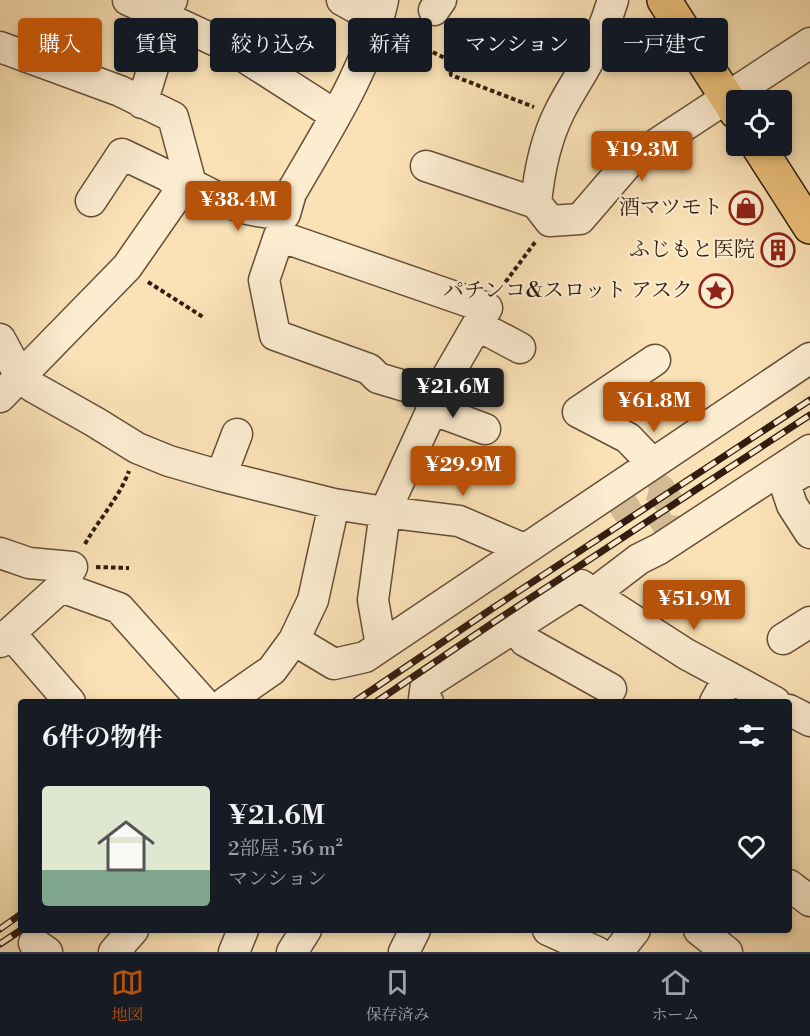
<!DOCTYPE html>
<html lang="ja">
<head>
<meta charset="utf-8">
<style>
	body { margin:0; font-family:"Libre Bodoni","Noto Serif JP",serif; background:#20242c; color:#f1f3f6; height:100vh; display:flex; flex-direction:column; font-size:22px; white-space:nowrap }
	* { box-sizing:border-box; margin:0 }
	p { font-size:20px; color:#9ea1a6 }
	.icon { flex:none; width:33px; height:33px; fill:none; stroke:currentColor; stroke-width:2; stroke-linecap:round; stroke-linejoin:round }
	.map { position:relative; flex:1; overflow:hidden }
	.side { position:absolute; left:18px; top:699px; width:774px; height:234px; display:flex; flex-direction:column; background:#171b24; border-radius:6px; box-shadow:0 3px 9px #0003 }
	.side>* { flex:none }
	.top-card { position:absolute; left:18px; top:18px; width:774px; height:54px; display:flex; gap:12px }
	.tools { position:absolute; left:726px; top:90px; display:grid; gap:12px }
	.tools a { display:grid; place-items:center; width:66px; height:66px; border-radius:6px; background:#171b24; box-shadow:0 3px 9px #0003; font-size:30px }
	.price { position:absolute; translate:-50% -51px; padding:0 14px; border-radius:6px; background:#b45309; color:#fff; font-size:20px; line-height:39px; filter:drop-shadow(0 2px 3px #0008) }
	.price::after { content:''; position:absolute; left:50%; top:36px; width:18px; height:14px; margin-left:-9px; background:inherit; clip-path:polygon(0 0,100% 0,50% 100%) }
	.price.on { background:#222; color:#fff }
	ul { padding:0; list-style:none }
	li { display:flex; align-items:center; gap:18px; height:150px; padding:0 24px }
	li span { display:grid; place-items:center; flex:none; width:168px; height:120px; border-radius:6px; color:#555 }
	li>.icon { margin-inline-start:auto }
	span .icon { width:72px; height:72px; fill:#fffc; stroke-width:1 }
	li b { font-size:26px }
	h2 { display:flex; justify-content:space-between; align-items:center; height:72px; padding:0 24px; font-size:26px }
	.pill { padding:0 21px; border-radius:6px; background:#171b24; box-shadow:0 3px 9px #0003; font-size:21px; line-height:54px }
	.pill.on { background:#b45309; color:#fff }
	.tab-bar { display:flex; justify-content:space-around; align-items:center; height:84px; border-top:2px solid #363941; background:#171b24; font-size:16px; color:#9ea1a6 }
	.tab-bar a { display:grid; justify-items:center; gap:3px }
	.tab-bar .on { color:#b45309 }
	.map>svg:first-child { display:block }
	.lines { fill:none; stroke-linecap:round; stroke-linejoin:round }
	.minor-tunnel { stroke:#d2ba95; stroke-width:30; stroke-dasharray:30 15; stroke-linecap:butt }
	.minor-casing { stroke:#644e39; stroke-width:33 }
	.major-casing { stroke:#321c0f; stroke-width:36 }
	.path { stroke:#321c0f; stroke-width:4; stroke-dasharray:4.5 3; stroke-linecap:butt }
	.minor { stroke:#fcecd0; stroke-width:30 }
	.major { stroke:#edc17b; stroke-width:33 }
	.rail-casing { stroke:#321c0f; stroke-width:7 }
	.rail { stroke:#fcecd0; stroke-width:4.5; stroke-dasharray:14; stroke-linecap:butt }
	.labels { text-anchor:middle; dominant-baseline:central; stroke-width:4.5; stroke-linejoin:round; paint-order:stroke }
	.poi-label { font-size:21px; fill:#321c0f; stroke:#fcecd0; text-anchor:end }
</style>
</head>
<body>
<div class="map">
<svg width="810" height="952" viewBox="0 0 810 952">
	<rect width="100%" height="100%" fill="#fae2b6"/>
	<filter id="stains"><feTurbulence type="fractalNoise" baseFrequency=".00333" numOctaves="4"/><feColorMatrix values="0 0 0 0 .2 0 0 0 0 .09 0 0 0 0 .02 0 0 0 .5 -.17"/></filter>
	<radialGradient id="worn" r=".72"><stop offset=".6" stop-color="#630" stop-opacity="0"/><stop offset="1" stop-color="#630" stop-opacity=".3"/></radialGradient>
	<g class="lines">
		<path class="minor-tunnel" d="M 610,512 L 650,486 L 660,489 L 677,515 L 676,522 L 645,542"/>
		<g class="minor-casing">
			<path id="minor" d="M 128,0 L 229,47 L 335,115
				M 342,0 L 371,16 L 379,18
				M 613,0 C 607,19 600,38 591,56 C 581,76 568,94 559,113 C 545,141 539,173 536,203 L 550,221 L 580,219 L 629,162 L 810,43
				M 434,10 L 441,0
				M 0,47 L 120,91 L 173,117 L 191,184
				M 142,103 L 165,29 L 164,15 L 172,0
				M 426,166 L 536,203
				M 91,201 L 122,154 L 168,176 L 182,188
				M 477,325 L 520,348
				M 0,339 L 20,376 L 33,387 L 95,422 L 137,448 L 169,461 L 221,476 L 334,504 L 385,512 L 459,521 L 524,549
				M 0,397 L 127,267 L 182,188 L 191,184 C 228,203 242,212 285,214 L 291,193 C 326,132 368,69 383,0
				M 431,409 L 485,429
				M 652,463 L 628,438 L 578,412 L 655,360
				M 810,471 L 806,470 L 791,479 L 786,487 L 792,505 L 810,533
				M 221,476 L 237,434
				M 0,553 L 29,563 L 72,567 L 61,587
				M 593,594 L 686,654 L 775,702
				M 517,627 L 525,641 L 611,689
				M 11,634 L 70,702
				M 783,639 L 810,622
				M 294,640 L 334,664 L 365,657 L 810,358
				M 0,642 L 61,587 L 119,608 L 203,702
				M 381,646 L 373,600 L 385,512 L 447,377 L 487,308 L 279,236 L 264,280 L 275,335 L 369,369 L 378,378 L 438,396
				M 226,702 L 272,670 L 294,640 L 313,600 L 334,504
				M 428,702 L 424,699 L 426,684 L 581,585 L 593,594 L 639,559 L 659,549 L 810,450
				M 715,702 L 729,677
				M 789,710 L 810,721
				M 789,885 L 810,901
				M 548,930 L 597,952
				M 699,930 L 727,952
				M 34,943 L 47,952
				M 114,952 L 133,930
				M 234,952 L 243,930
				M 292,952 L 306,930
				M 404,952 L 415,930
				M 618,952 L 635,930"/>
		</g>
		<g class="major-casing">
			<path id="major" d="M 664,0 L 736,112
				M 758,146 L 810,227"/>
		</g>
		<path class="path" d="M 399,36 L 449,60 L 451,75 L 534,107
			M 148,282 L 203,317
			M 501,288 L 536,241
			M 85,544 C 99,519 119,498 129,471
			M 96,567 L 129,568"/>
		<use href="#minor" class="minor"/>
		<use href="#major" class="major"/>
		<g class="rail-casing">
			<path id="rail" d="M 354,702 L 493,608 L 810,400
				M 376,702 L 500,618 L 810,415
				M 0,929 L 21,914
				M 0,944 L 21,930"/>
		</g>
		<use href="#rail" class="rail"/>
	</g>
	<defs>
		<g id="shop-ring" transform="scale(1.725)"><circle r="9.5" fill="#fcecd0" stroke="#8f2418" stroke-width="1.5"/><path d="M-5-2.5h2.3a2.7 3.5 0 0 1 5.4 0H5L5.5 6h-11ZM-1.5-2.5h3a1.5 2.3 0 0 0-3 0Z" fill="#8f2418"/></g>
		<g id="building-ring" transform="scale(1.725)"><circle r="9.5" fill="#fcecd0" stroke="#8f2418" stroke-width="1.5"/><path d="M-4-6H4V6H1V3H-1V6H-4ZM-2.5-4.3h1.7v1.8h-1.7ZM.8-4.3h1.7v1.8H.8ZM-2.5-1h1.7V.8h-1.7ZM.8-1h1.7V.8H.8Z" fill="#8f2418"/></g>
		<g id="sight-ring" transform="scale(1.725)"><circle r="9.5" fill="#fcecd0" stroke="#8f2418" stroke-width="1.5"/><path d="M0-6L1.8-2.2L6-1.7L2.9 1.2L3.7 5.4L0 3.3L-3.7 5.4L-2.9 1.2L-6-1.7L-1.8-2.2Z" fill="#8f2418"/></g>
	</defs>
	<g fill-rule="evenodd">
		<use href="#shop-ring" x="746" y="208"/>
		<use href="#building-ring" x="778" y="250"/>
		<use href="#sight-ring" x="716" y="291"/>
	</g>
	<g class="labels">
		<g class="poi-label">
			<text x="723" y="208">酒マツモト</text>
			<text x="755" y="250">ふじもと医院</text>
			<text x="693" y="291">パチンコ&amp;スロット アスク</text>
		</g>
	</g>
	<rect width="100%" height="100%" filter="url(#stains)"/>
	<rect width="100%" height="100%" fill="url(#worn)"/>
</svg>
<div class="tools">
<a><svg class="icon" aria-label="locate" viewBox="0 0 24 24"><circle cx="12" cy="12" r="6"/><path d="M12 2v4M12 18v4M2 12h4M18 12h4"/></svg></a>
</div>
<b class="price" style="left:642px;top:182px">¥19.3M</b>
<b class="price" style="left:238px;top:232px">¥38.4M</b>
<b class="price on" style="left:453px;top:419px">¥21.6M</b>
<b class="price" style="left:654px;top:433px">¥61.8M</b>
<b class="price" style="left:463px;top:497px">¥29.9M</b>
<b class="price" style="left:694px;top:631px">¥51.9M</b>
<div class="top-card">
<a class="pill on">購入</a>
<a class="pill">賃貸</a>
<a class="pill">絞り込み</a>
<a class="pill">新着</a>
<a class="pill">マンション</a>
<a class="pill">一戸建て</a>
</div>
<section class="side">
<h2>6件の物件<svg class="icon" aria-label="filters" viewBox="0 0 24 24"><path d="M4 7h16M4 17h16"/><circle cx="9" cy="7" r="2"/><circle cx="15" cy="17" r="2"/></svg></h2>
<ul>
<li><span style="background:linear-gradient(#dfe7d0 70%,#7fa58c 0)"><svg class="icon" aria-label="home" viewBox="0 0 24 24"><path d="M3 11l9-7 9 7M6 9v11h12V9"/></svg></span><div><b>¥21.6M</b><p>2部屋 · 56 m²</p><p>マンション</p></div><svg class="icon" aria-label="heart" viewBox="0 0 24 24"><path d="M12 20l-8-8c-3-5 5-10 8-4 3-6 11-1 8 4z"/></svg></li>
</ul>
</section>
</div>
<nav class="tab-bar">
<a class="on"><svg class="icon" aria-label="map" viewBox="0 0 24 24"><path d="M3 6l6-2 6 2 6-2v14l-6 2-6-2-6 2zM9 4v14M15 6v14"/></svg>地図</a>
<a><svg class="icon" aria-label="saved" viewBox="0 0 24 24"><path d="M7 4h10v16l-5-4-5 4z"/></svg>保存済み</a>
<a><svg class="icon" aria-label="home" viewBox="0 0 24 24"><path d="M3 11l9-7 9 7M6 9v11h12V9"/></svg>ホーム</a>
</nav>
</body>
</html>
